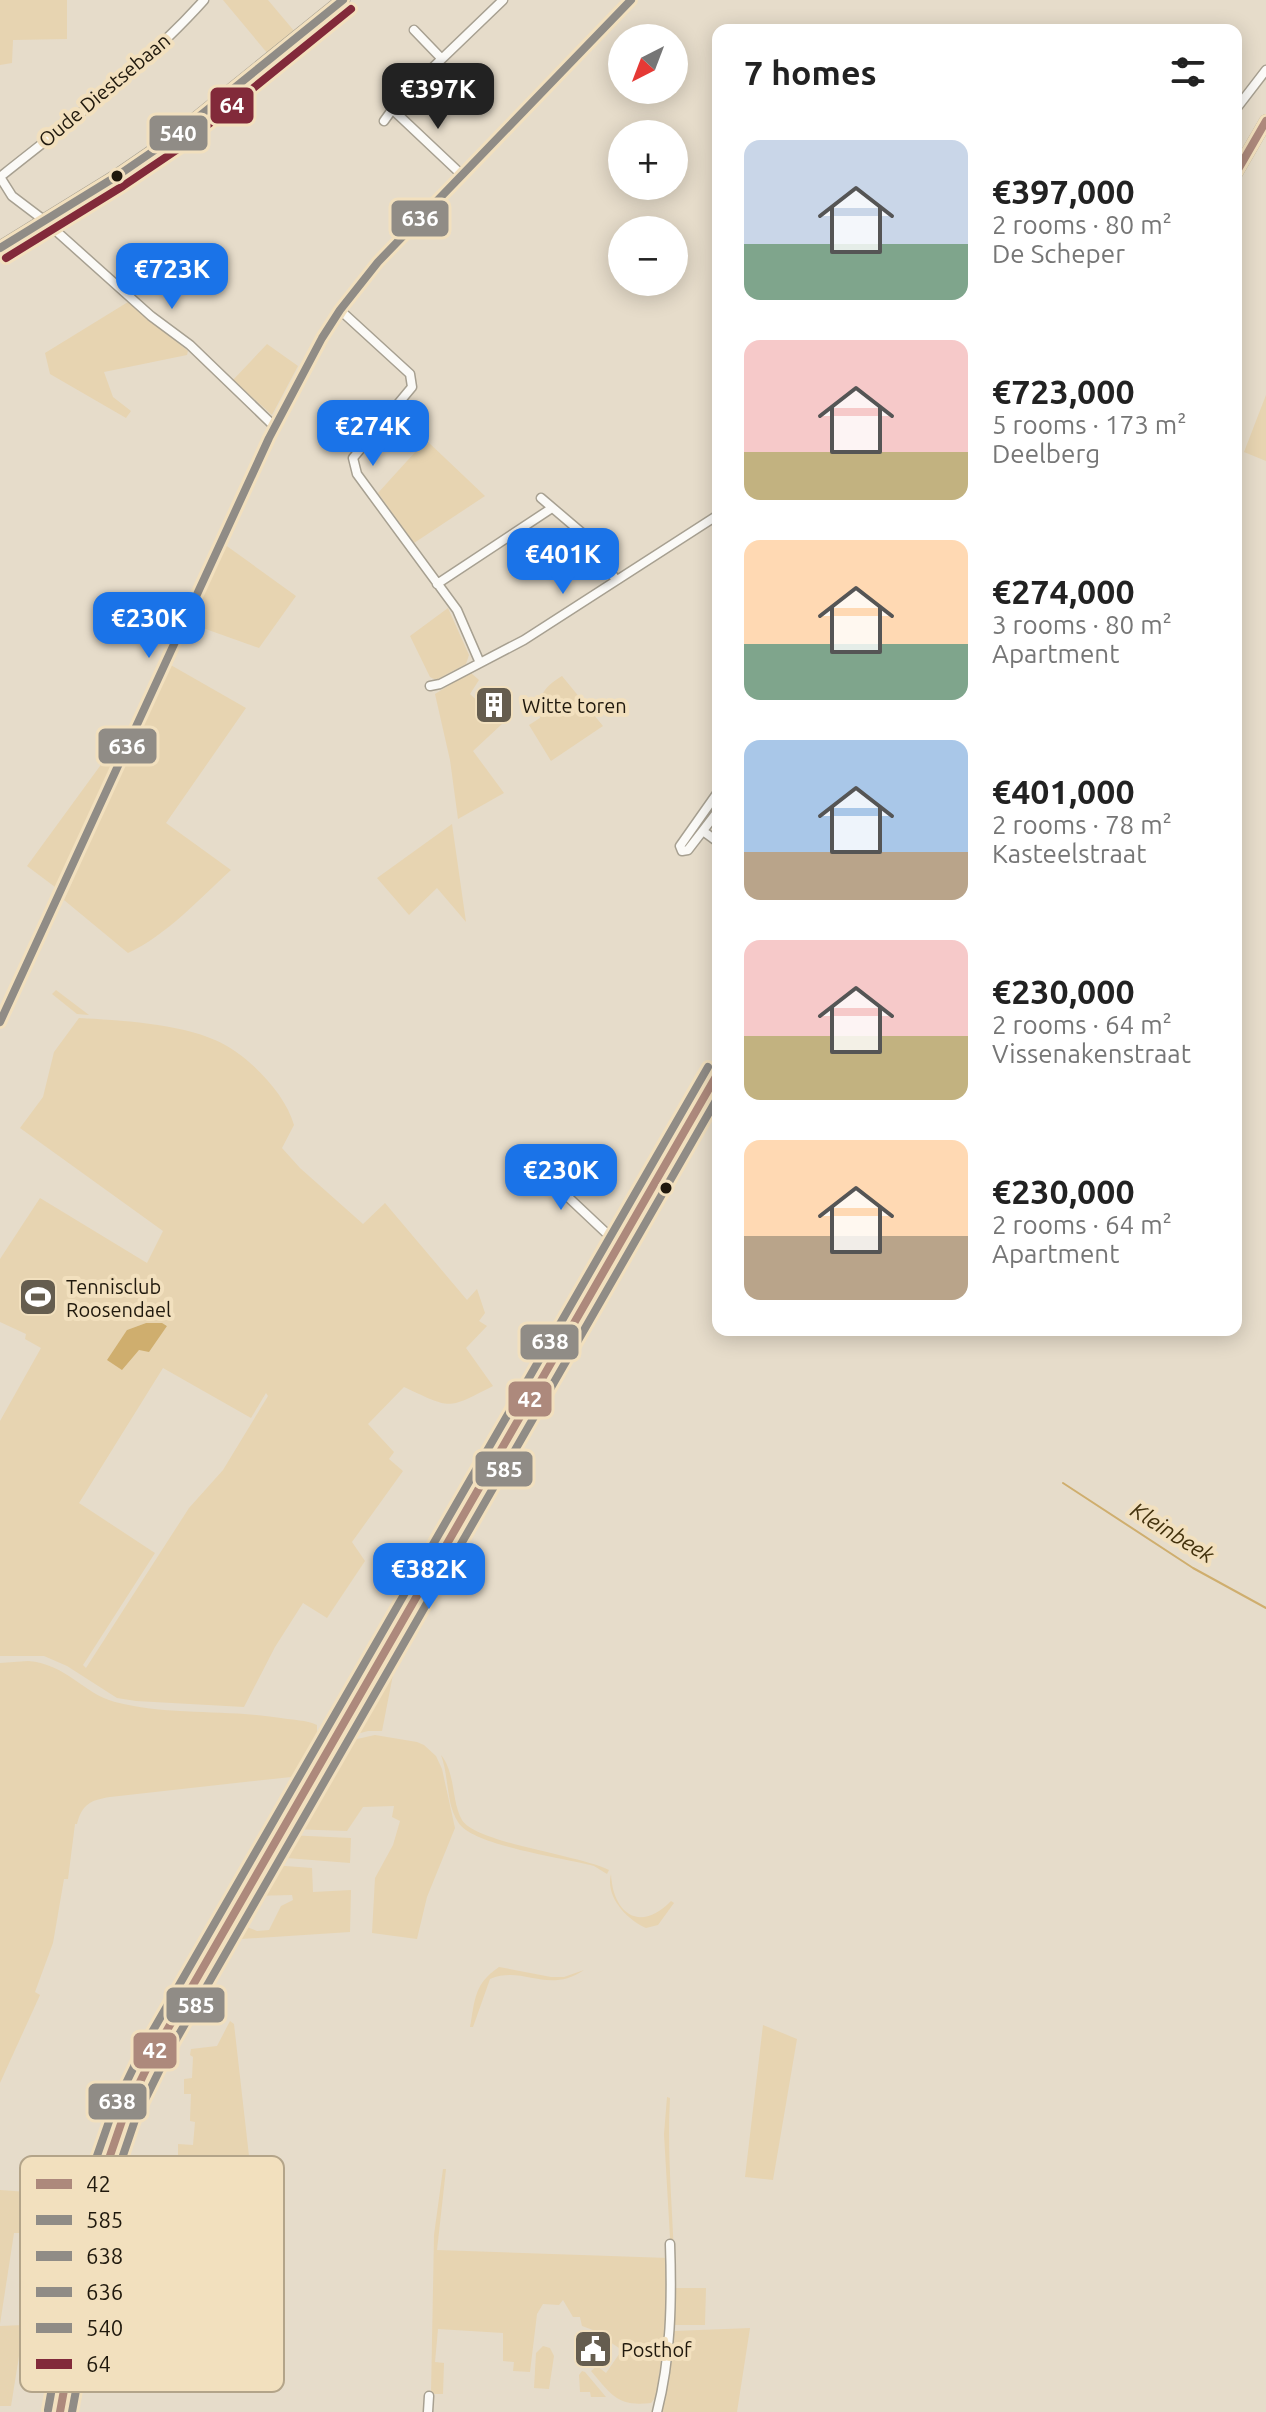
<!DOCTYPE html>
<html lang="en">
<head>
<meta charset="utf-8">
<style>
	body { margin:0; font-family:Ubuntu,sans-serif; background:#f2f2f2; color:#222; height:100vh; display:flex; flex-direction:column; font-size:30px; white-space:nowrap }
	* { box-sizing:border-box; margin:0 }
	p { font-size:26px; color:#767676 }
	.icon { flex:none; width:44px; height:44px; fill:none; stroke:currentColor; stroke-width:2; stroke-linecap:round; stroke-linejoin:round }
	.map { position:relative; flex:1; overflow:hidden }
	.sheet { position:absolute; left:712px; top:24px; width:530px; height:1312px; display:flex; flex-direction:column; background:#fff; border-radius:16px; box-shadow:0 4px 20px #0003 }
	.sheet>* { flex:none }
	.needle { width:52px; rotate:222deg }
	.tools { position:absolute; left:608px; top:24px; display:grid; gap:16px }
	.tools a { display:grid; place-items:center; width:80px; height:80px; border-radius:50%; background:#fff; box-shadow:0 4px 20px #0003; font-size:40px }
	.price { position:absolute; translate:-50% -68px; padding:0 18px; border-radius:16px; background:#1a73e8; color:#fff; font-size:26px; line-height:52px; filter:drop-shadow(0 2px 4px #0008) }
	.price::after { content:''; position:absolute; left:50%; top:48px; width:24px; height:18px; margin-left:-12px; background:inherit; clip-path:polygon(0 0,100% 0,50% 100%) }
	.price.on { background:#222; color:#fff }
	ul { padding:0; list-style:none }
	li { display:flex; align-items:center; gap:24px; height:200px; padding:0 32px }
	li span { display:grid; place-items:center; flex:none; width:224px; height:160px; border-radius:16px; color:#555 }
	li>.icon { margin-inline-start:auto }
	span .icon { width:96px; height:96px; fill:#fffc; stroke-width:1 }
	li b { font-size:34px }
	h2 { display:flex; justify-content:space-between; align-items:center; height:96px; padding:0 32px; font-size:34px }
	.map>svg:first-child { display:block }
	.green { fill:#e7d4b1; fill-rule:evenodd }
	.water { fill:#cfae6e }
	.lines { fill:none; stroke-linecap:round; stroke-linejoin:round }
	.stream { stroke:#cfae6e; stroke-width:2 }
	.minor-casing { stroke:#a7a091; stroke-width:11 }
	.secondary-casing { stroke:#a7a091; stroke-width:14 }
	.primary-casing { stroke:#a7a091; stroke-width:15 }
	.minor { stroke:#fbfaf7; stroke-width:8 }
	.secondary { stroke:#fbfaf7; stroke-width:11 }
	.primary { stroke:#fbfaf7; stroke-width:12 }
	.bus-1-casing { stroke:#f2e0be; stroke-width:14 }
	.bus-2-casing { stroke:#f2e0be; stroke-width:14 }
	.bus-3-casing { stroke:#f2e0be; stroke-width:14 }
	.bus-4-casing { stroke:#f2e0be; stroke-width:14 }
	.bus-5-casing { stroke:#f2e0be; stroke-width:14 }
	.bus-6-casing { stroke:#f2e0be; stroke-width:14 }
	.bus-1 { stroke:#ad897c; stroke-width:8 }
	.bus-2 { stroke:#908c86; stroke-width:8 }
	.bus-3 { stroke:#908c86; stroke-width:8 }
	.bus-4 { stroke:#908c86; stroke-width:8 }
	.bus-5 { stroke:#908c86; stroke-width:8 }
	.bus-6 { stroke:#822a3a; stroke-width:8 }
	.bus-dot { fill:#20190d; stroke:#f2e0be; stroke-width:3 }
	.labels { text-anchor:middle; dominant-baseline:central; stroke-width:8; stroke-linejoin:round; paint-order:stroke }
	.street-label { font-size:20px; fill:#20190d; stroke:#f2e0be }
	.poi-label { font-size:20px; fill:#20190d; stroke:#f2e0be; text-anchor:start }
	.water-label { font-size:22px; font-style:italic; fill:#43320d; stroke:#f2e0be }
	.key { fill:#f2e0be; stroke:#b3a489; stroke-width:2 }
	.key-label { font-size:22px; fill:#20190d }
	.line-badge { stroke:#f2e0be; stroke-width:3 }
	.badge-label { font-size:22px; text-anchor:middle; font-weight:bold; fill:#fff }
</style>
</head>
<body>
<div class="map">
<svg width="1266" height="2412" viewBox="0 0 1266 2412">
	<rect width="100%" height="100%" fill="#e6dcca"/>
	<path class="green" d="M 0,0 L 67,0 L 67,39 L 13,40 L 12,63 L 0,65 Z
		M 223,0 L 268,0 L 295,32 L 268,54 Z
		M 128,302 L 188,351 L 187,355 L 104,372 L 113,397 L 131,411 L 126,418 L 50,374 L 45,353 Z
		M 267,344 L 298,366 L 272,415 L 233,380 Z
		M 1266,395 L 1266,461 L 1244,452 Z
		M 426,440 L 485,496 L 414,543 L 378,493 Z
		M 224,544 L 296,596 L 259,648 L 200,627 L 188,620 Z
		M 448,608 L 469,655 L 466,664 L 436,680 L 430,677 L 410,636 Z
		M 169,664 L 246,708 L 166,823 L 231,870 C 199,899 167,935 128,953 L 64,900 Z
		M 470,672 L 479,680 L 470,694 L 502,724 L 473,751 L 504,793 L 458,819 L 450,760 L 435,694 Z
		M 562,676 L 603,726 L 551,761 L 529,725 L 540,718 C 536,697 545,686 562,676 Z
		M 108,755 L 115,759 L 55,887 L 27,866 Z
		M 452,824 L 466,922 L 437,888 L 409,915 L 377,878 Z
		M 56,990 L 89,1015 L 77,1014 L 52,994 Z
		M 79,1018 C 118,1020 180,1024 215,1040 C 246,1053 285,1092 294,1125 L 282,1148 L 300,1168 L 363,1224 L 385,1203 L 467,1300 L 477,1289 L 485,1313 L 479,1321 L 487,1326 L 466,1348 L 493,1386 C 446,1410 452,1409 404,1387 L 368,1424 L 394,1452 L 389,1459 L 403,1471 L 352,1542 L 365,1561 L 327,1618 L 303,1603 L 275,1647 L 244,1707 L 136,1701 L 117,1698 L 67,1666 L 44,1656 L 0,1656 L 0,1421 L 41,1348 L 25,1339 L 26,1334 L 0,1322 L 0,1259 L 40,1198 L 147,1263 L 163,1231 L 20,1128 L 43,1097 L 54,1052 ZM 146,1323 L 167,1325 L 149,1351 L 139,1350 L 127,1330 ZM 163,1368 L 251,1418 L 266,1393 L 268,1396 L 223,1470 L 189,1508 L 86,1668 L 83,1665 L 155,1553 L 79,1503 Z
		M 392,1649 L 398,1649 L 382,1731 L 368,1731 L 342,1738 Z
		M 28,1661 C 67,1664 82,1693 115,1702 C 169,1716 226,1709 281,1718 C 293,1720 306,1720 317,1725 L 317,1735 L 284,1801 L 285,1808 L 327,1727 L 335,1729 L 250,1877 L 272,1831 L 291,1777 L 110,1797 C 91,1800 82,1804 77,1824 L 75,1824 L 68,1879 L 64,1879 L 53,1943 L 35,1992 L 40,1995 L 0,2083 L 0,1663 Z
		M 375,1735 L 417,1742 L 424,1745 L 436,1756 L 442,1769 L 455,1828 L 427,1897 L 417,1939 L 372,1933 L 375,1878 L 393,1845 L 400,1821 L 392,1817 L 394,1806 L 363,1807 L 347,1831 L 290,1829 L 339,1743 Z
		M 441,1755 C 456,1774 451,1800 462,1820 C 476,1843 579,1855 609,1870 L 607,1874 L 594,1866 C 565,1858 472,1846 458,1822 C 446,1804 449,1776 441,1755 Z
		M 287,1835 L 351,1838 L 350,1863 L 274,1857 Z
		M 272,1865 L 312,1868 L 313,1892 L 351,1890 L 350,1932 L 226,1940 L 237,1923 L 257,1931 L 269,1930 L 281,1906 L 293,1900 L 292,1895 L 252,1896 Z
		M 611,1874 C 613,1914 640,1933 671,1901 L 674,1903 L 658,1925 L 646,1928 C 627,1920 605,1897 611,1874 Z
		M 499,1967 L 551,1977 L 564,1977 L 584,1970 C 547,1995 524,1965 490,1979 L 473,2027 L 470,2027 C 475,1999 474,1984 499,1967 Z
		M 230,2021 L 234,2024 L 249,2156 L 178,2164 L 178,2144 L 193,2145 L 195,2122 L 190,2121 L 191,2094 L 184,2094 L 184,2079 L 192,2078 L 193,2057 L 190,2055 L 191,2049 L 217,2046 Z
		M 763,2025 L 797,2039 L 773,2180 L 745,2177 Z
		M 146,2050 L 151,2050 L 103,2165 L 89,2220 L 59,2215 L 61,2201 L 52,2199 L 47,2160 L 96,2164 L 113,2113 Z
		M 667,2097 L 670,2098 C 667,2150 672,2202 674,2255 L 671,2255 L 664,2134 Z
		M 443,2169 L 446,2169 L 437,2250 L 669,2258 L 667,2323 L 656,2397 L 651,2403 C 617,2407 611,2394 591,2371 L 597,2366 L 606,2373 L 622,2350 L 610,2342 L 612,2337 L 582,2326 L 580,2317 L 573,2317 L 563,2300 L 559,2305 L 543,2304 L 537,2314 L 530,2372 L 513,2371 L 514,2362 L 503,2361 L 503,2333 L 438,2329 L 435,2362 L 444,2363 L 443,2394 L 431,2394 L 434,2235 Z
		M 0,2190 L 42,2193 L 33,2233 L 14,2233 L 0,2324 Z
		M 675,2288 L 706,2288 L 705,2325 L 673,2325 Z
		M 24,2325 L 11,2406 L 0,2406 L 0,2326 Z
		M 750,2328 L 737,2412 L 659,2412 L 674,2331 Z
		M 543,2346 L 550,2348 L 554,2356 L 549,2389 L 534,2388 L 536,2353 Z
		M 582,2371 L 585,2372 L 606,2397 L 591,2397 L 590,2392 L 580,2392 L 579,2375 Z"/>
	<path class="water" d="M 146,1323 L 162,1323 L 167,1326 L 149,1352 L 139,1350 L 122,1370 L 107,1360 L 127,1330 Z"/>
	<g class="lines">
		<path class="stream" d="M 1063,1483 L 1193,1568 L 1266,1608"/>
		<g class="minor-casing">
			<path id="minor" d="M 414,30 L 441,58
				M 392,109 L 462,175
				M 1236,109 L 1266,70
				M 384,121 L 399,100 L 503,0
				M 0,177 L 12,196 L 45,221 L 151,316 L 190,345 L 275,427
				M 0,177 C 70,121 144,67 204,0
				M 340,310 L 410,374 L 412,387 L 353,458 L 357,474 L 457,610 L 480,663
				M 541,498 L 588,538 L 616,580
				M 437,584 L 552,508
				M 430,686 L 440,684 L 524,640 L 718,515
				M 718,792 L 680,846 L 682,851 L 688,850 L 718,811
				M 703,831 L 718,842
				M 0,1022 L 269,438 L 322,338 L 340,310 L 378,262 L 631,0
				M 529,1152 L 551,1181 L 620,1246
				M 428,2412 L 429,2396
				M 657,2412 C 671,2358 672,2300 670,2244"/>
		</g>
		<g class="secondary-casing">
			<path id="secondary" d="M 1236,173 L 1266,121
				M 60,2412 L 103,2176 L 124,2115 L 155,2051 L 718,1073"/>
		</g>
		<g class="primary-casing">
			<path id="primary" d="M 0,248 L 117,176 L 171,139 L 343,0"/>
		</g>
		<use href="#minor" class="minor"/>
		<use href="#secondary" class="secondary"/>
		<use href="#primary" class="primary"/>
		<g class="bus-1-casing">
			<path id="bus-1" d="M 1236,173 L 1266,121
				M 60,2412 L 103,2176 L 124,2115 L 155,2051 L 718,1073"/>
		</g>
		<g class="bus-2-casing">
			<path id="bus-2" d="M 72,2412 L 115,2179 L 135,2120 L 166,2057 L 718,1097"/>
		</g>
		<g class="bus-3-casing">
			<path id="bus-3" d="M 48,2410 L 91,2173 L 113,2110 L 144,2046 L 708,1067"/>
		</g>
		<g class="bus-4-casing">
			<path id="bus-4" d="M 0,1022 L 269,438 L 322,338 L 340,310 L 378,262 L 631,0"/>
		</g>
		<g class="bus-5-casing">
			<path id="bus-5" d="M 0,248 L 117,176 L 171,139 L 343,0"/>
		</g>
		<g class="bus-6-casing">
			<path id="bus-6" d="M 6,258 L 123,186 L 178,149 L 351,9"/>
		</g>
		<use href="#bus-1" class="bus-1"/>
		<use href="#bus-2" class="bus-2"/>
		<use href="#bus-3" class="bus-3"/>
		<use href="#bus-4" class="bus-4"/>
		<use href="#bus-5" class="bus-5"/>
		<use href="#bus-6" class="bus-6"/>
	</g>
	<defs>
		<g id="building-square" transform="scale(2)"><rect x="-9" y="-9" width="18" height="18" rx="4" fill="#655d4f" stroke="#f2e0be"/><path d="M-4-6H4V6H1V3H-1V6H-4ZM-2.5-4.3h1.7v1.8h-1.7ZM.8-4.3h1.7v1.8H.8ZM-2.5-1h1.7V.8h-1.7ZM.8-1h1.7V.8H.8Z" fill="#fff"/></g>
		<g id="stadium-square" transform="scale(2)"><rect x="-9" y="-9" width="18" height="18" rx="4" fill="#655d4f" stroke="#f2e0be"/><path d="M0-5a6.5 5 0 1 0 0 10a6.5 5 0 1 0 0-10ZM-3.5-1.8h7v3.6h-7Z" fill="#fff"/></g>
		<g id="civic-square" transform="scale(2)"><rect x="-9" y="-9" width="18" height="18" rx="4" fill="#655d4f" stroke="#f2e0be"/><path d="M-.6-6.5H3V-4.5H.6V-3L4-1V1h2V6H-6V1h2V-1L-.6-3ZM-1.2 2.5V6h2.4V2.5Z" fill="#fff"/></g>
	</defs>
	<g fill-rule="evenodd">
		<use href="#building-square" x="494" y="705"/>
		<use href="#stadium-square" x="38" y="1297"/>
		<use href="#civic-square" x="593" y="2349"/>
	</g>
	<g class="bus-dot">
		<circle cx="117" cy="176" r="7"/>
		<circle cx="666" cy="1188" r="7"/>
	</g>
	<g class="labels">
		<g class="street-label">
			<text transform="translate(104 90) rotate(-40)">Oude Diestsebaan</text>
		</g>
		<g class="poi-label">
			<text x="522" y="705">Witte toren</text>
			<text x="66" y="1286">Tennisclub<tspan x="66" dy="23">Roosendael</tspan></text>
			<text x="621" y="2349">Posthof</text>
		</g>
		<g class="water-label">
			<text transform="translate(1173 1532) rotate(32)">Kleinbeek</text>
		</g>
	</g>
	<rect x="20" y="2156" width="264" height="236" rx="12" class="key"/>
	<rect x="36" y="2179" width="36" height="10" fill="#ad897c"/>
	<rect x="36" y="2215" width="36" height="10" fill="#908c86"/>
	<rect x="36" y="2251" width="36" height="10" fill="#908c86"/>
	<rect x="36" y="2287" width="36" height="10" fill="#908c86"/>
	<rect x="36" y="2323" width="36" height="10" fill="#908c86"/>
	<rect x="36" y="2359" width="36" height="10" fill="#822a3a"/>
	<g class="key-label">
		<text x="86" y="2192">42</text>
		<text x="86" y="2228">585</text>
		<text x="86" y="2264">638</text>
		<text x="86" y="2300">636</text>
		<text x="86" y="2336">540</text>
		<text x="86" y="2372">64</text>
	</g>
	<g class="line-badge">
		<rect x="209" y="86" width="46" height="39" rx="8" fill="#822a3a"/>
		<rect x="148" y="114" width="61" height="38" rx="8" fill="#908c86"/>
		<rect x="390" y="199" width="60" height="39" rx="8" fill="#908c86"/>
		<rect x="97" y="727" width="61" height="38" rx="8" fill="#908c86"/>
		<rect x="519" y="1323" width="61" height="38" rx="8" fill="#908c86"/>
		<rect x="507" y="1380" width="46" height="38" rx="8" fill="#ad897c"/>
		<rect x="474" y="1450" width="60" height="38" rx="8" fill="#908c86"/>
		<rect x="165" y="1986" width="61" height="38" rx="8" fill="#908c86"/>
		<rect x="132" y="2031" width="46" height="39" rx="8" fill="#ad897c"/>
		<rect x="87" y="2082" width="61" height="39" rx="8" fill="#908c86"/>
	</g>
	<g class="badge-label">
		<text x="232" y="113">64</text>
		<text x="178" y="141">540</text>
		<text x="420" y="226">636</text>
		<text x="127" y="754">636</text>
		<text x="550" y="1349">638</text>
		<text x="530" y="1407">42</text>
		<text x="504" y="1477">585</text>
		<text x="196" y="2013">585</text>
		<text x="155" y="2058">42</text>
		<text x="117" y="2109">638</text>
	</g>
</svg>
<div class="tools">
<a><svg class="needle" viewBox="-14 -14 28 28"><path d="M0-13l5 13h-10z" fill="#e53935"/><path d="M0 13l5-13h-10z" fill="#767676"/></svg></a>
<a>+</a>
<a>−</a>
</div>
<b class="price on" style="left:438px;top:131px">€397K</b>
<b class="price" style="left:172px;top:311px">€723K</b>
<b class="price" style="left:373px;top:468px">€274K</b>
<b class="price" style="left:563px;top:596px">€401K</b>
<b class="price" style="left:149px;top:660px">€230K</b>
<b class="price" style="left:561px;top:1212px">€230K</b>
<b class="price" style="left:429px;top:1611px">€382K</b>
<section class="sheet">
<h2>7 homes<svg class="icon" aria-label="filters" viewBox="0 0 24 24"><path d="M4 7h16M4 17h16"/><circle cx="9" cy="7" r="2"/><circle cx="15" cy="17" r="2"/></svg></h2>
<ul>
<li><span style="background:linear-gradient(#c9d6e8 65%,#7fa58c 0)"><svg class="icon" aria-label="home" viewBox="0 0 24 24"><path d="M3 11l9-7 9 7M6 9v11h12V9"/></svg></span><div><b>€397,000</b><p>2 rooms · 80 m²</p><p>De Scheper</p></div></li>
<li><span style="background:linear-gradient(#f6c9c9 70%,#c2b280 0)"><svg class="icon" aria-label="home" viewBox="0 0 24 24"><path d="M3 11l9-7 9 7M6 9v11h12V9"/></svg></span><div><b>€723,000</b><p>5 rooms · 173 m²</p><p>Deelberg</p></div></li>
<li><span style="background:linear-gradient(#ffd9b3 65%,#7fa58c 0)"><svg class="icon" aria-label="home" viewBox="0 0 24 24"><path d="M3 11l9-7 9 7M6 9v11h12V9"/></svg></span><div><b>€274,000</b><p>3 rooms · 80 m²</p><p>Apartment</p></div></li>
<li><span style="background:linear-gradient(#a9c7e8 70%,#b9a48a 0)"><svg class="icon" aria-label="home" viewBox="0 0 24 24"><path d="M3 11l9-7 9 7M6 9v11h12V9"/></svg></span><div><b>€401,000</b><p>2 rooms · 78 m²</p><p>Kasteelstraat</p></div></li>
<li><span style="background:linear-gradient(#f6c9c9 60%,#c2b280 0)"><svg class="icon" aria-label="home" viewBox="0 0 24 24"><path d="M3 11l9-7 9 7M6 9v11h12V9"/></svg></span><div><b>€230,000</b><p>2 rooms · 64 m²</p><p>Vissenakenstraat</p></div></li>
<li><span style="background:linear-gradient(#ffd9b3 60%,#b9a48a 0)"><svg class="icon" aria-label="home" viewBox="0 0 24 24"><path d="M3 11l9-7 9 7M6 9v11h12V9"/></svg></span><div><b>€230,000</b><p>2 rooms · 64 m²</p><p>Apartment</p></div></li>
</ul>
</section>
</div>
</body>
</html>
